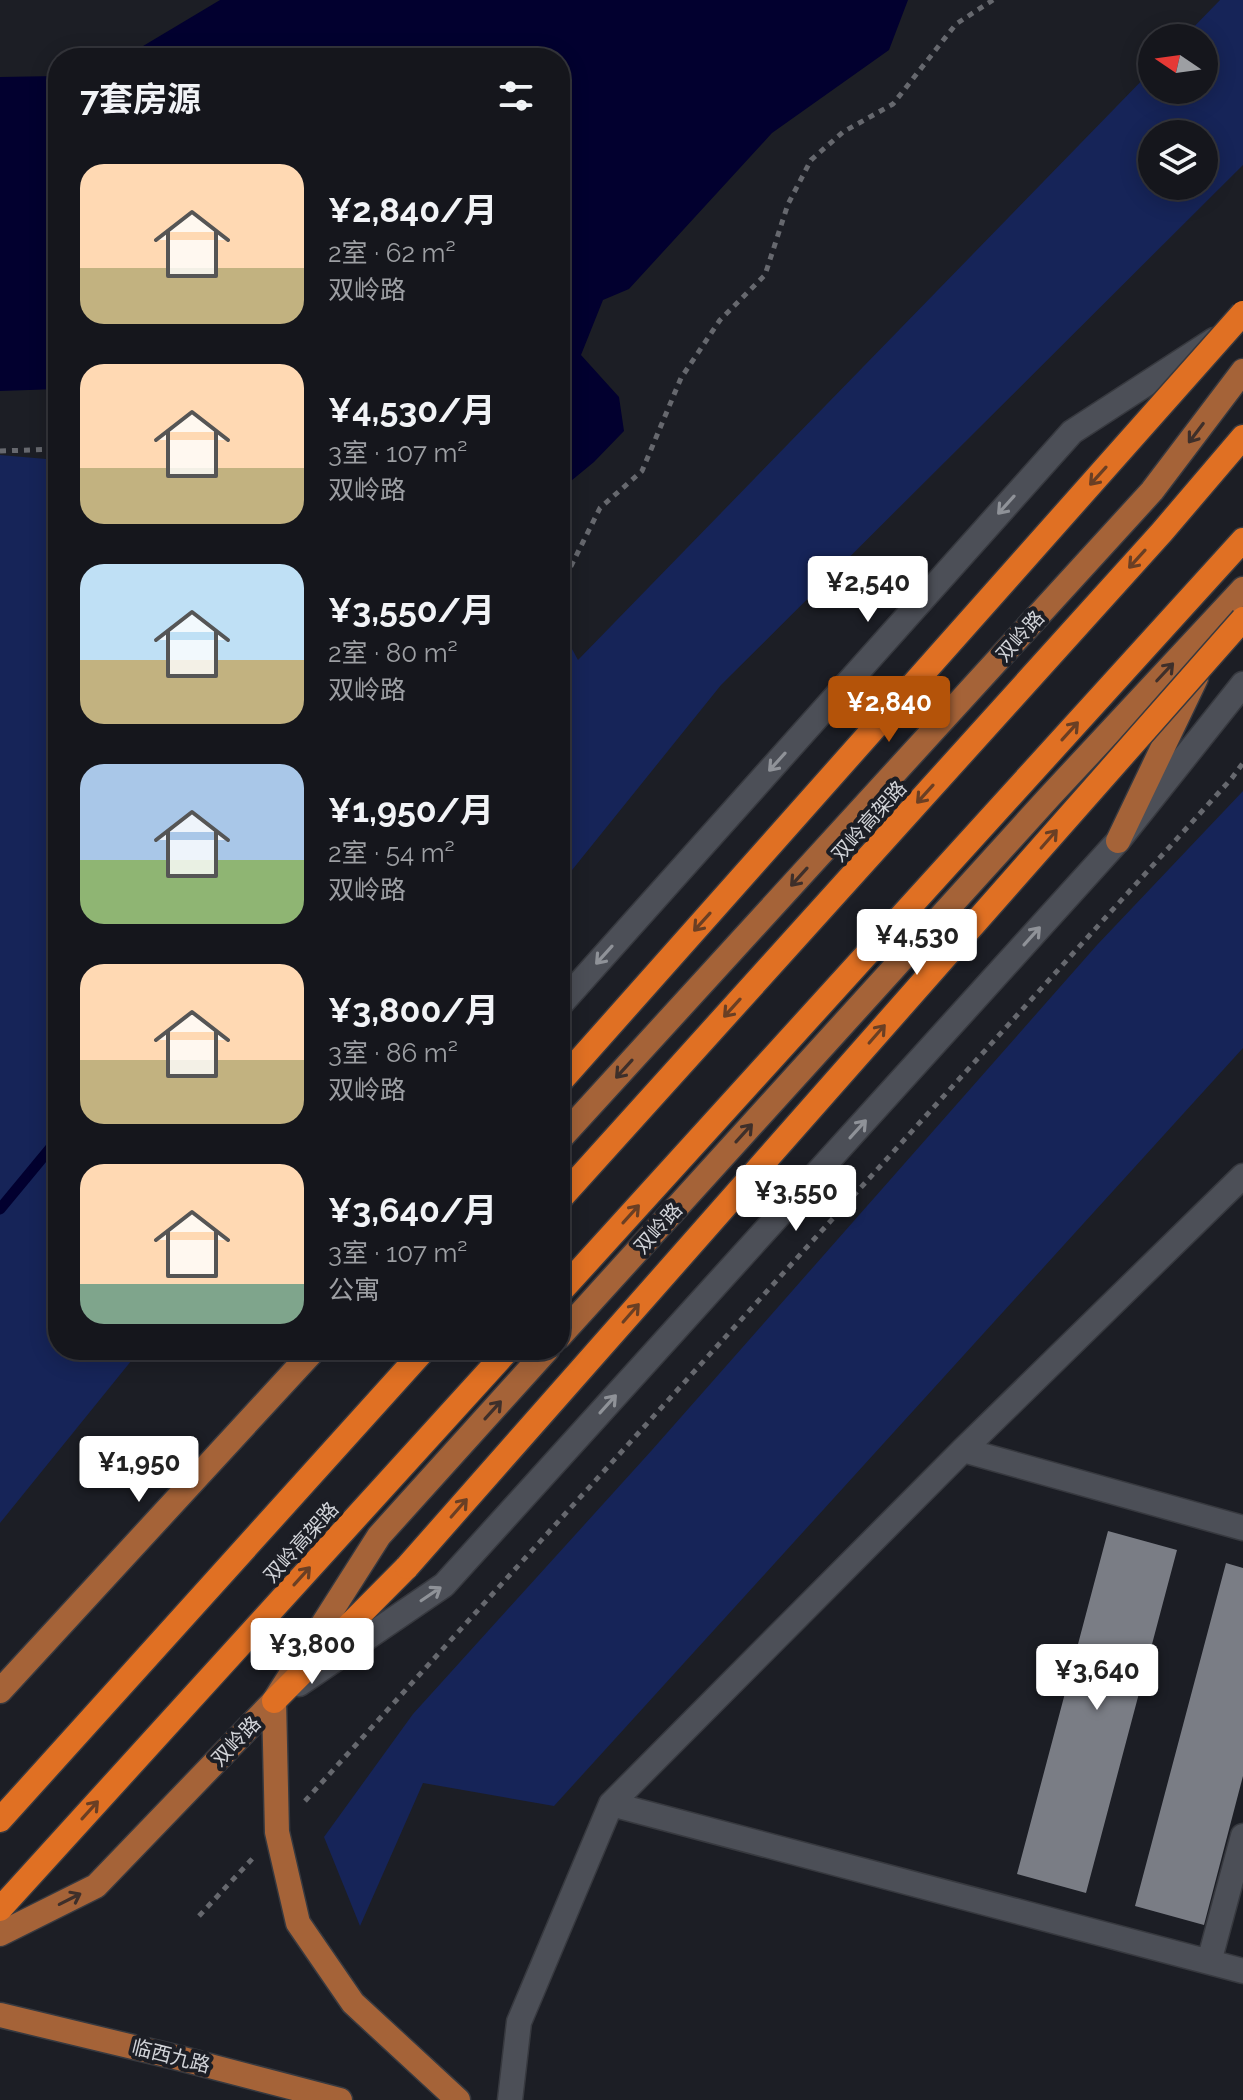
<!DOCTYPE html>
<html lang="zh">
<head>
<meta charset="utf-8">
<style>
	body { margin:0; font-family:Raleway,"Noto Sans SC",sans-serif; background:#1e1f25; color:#f1f3f6; height:100vh; display:flex; flex-direction:column; font-size:30px; white-space:nowrap }
	* { box-sizing:border-box; margin:0 }
	p { font-size:26px; color:#9d9fa3 }
	.icon { flex:none; width:44px; height:44px; fill:none; stroke:currentColor; stroke-width:2; stroke-linecap:round; stroke-linejoin:round }
	.map { position:relative; flex:1; overflow:hidden }
	.sheet { position:absolute; left:48px; top:48px; width:522px; height:1312px; display:flex; flex-direction:column; background:#15161c; border-radius:32px; box-shadow:0 4px 20px #0003,0 0 0 2px #34353b }
	.sheet>* { flex:none }
	.needle { width:52px; rotate:283deg }
	.tools { position:absolute; left:1138px; top:24px; display:grid; gap:16px }
	.tools a { display:grid; place-items:center; width:80px; height:80px; border-radius:50%; background:#15161c; box-shadow:0 4px 20px #0003,0 0 0 2px #34353b; font-size:40px }
	.price { position:absolute; translate:-50% -68px; padding:0 18px; border-radius:8px; background:#fff; color:#222; font-size:26px; line-height:52px; filter:drop-shadow(0 2px 4px #0008) }
	.price::after { content:''; position:absolute; left:50%; top:48px; width:24px; height:18px; margin-left:-12px; background:inherit; clip-path:polygon(0 0,100% 0,50% 100%) }
	.price.selected { background:#b45309; color:#fff }
	ul { padding:0; list-style:none }
	li { display:flex; align-items:center; gap:24px; height:200px; padding:0 32px }
	li span { display:grid; place-items:center; flex:none; width:224px; height:160px; border-radius:24px; color:#555 }
	li>.icon { margin-inline-start:auto }
	span .icon { width:96px; height:96px; fill:#fffc; stroke-width:1 }
	li b { font-size:34px }
	h2 { display:flex; justify-content:space-between; align-items:center; height:96px; padding:0 32px; font-size:34px }
	.map>svg:first-child { display:block }
	.green { fill:#162458; fill-rule:evenodd }
	.water { fill:#02002f }
	.lines { fill:none; stroke-linecap:round; stroke-linejoin:round }
	.stream { stroke:#02002f; stroke-width:11 }
	.building { fill:#7a7d85 }
	.minor-casing { stroke:#37393f; stroke-width:27 }
	.major-casing { stroke:#37393f; stroke-width:27 }
	.highway-casing { stroke:#37393f; stroke-width:27 }
	.path { stroke:#66686e; stroke-width:5; stroke-dasharray:6 6; stroke-linecap:butt }
	.minor { stroke:#4c4f57; stroke-width:24 }
	.major { stroke:#a56338; stroke-width:24 }
	.highway { stroke:#e07023; stroke-width:24 }
	.highway-bridge-casing { stroke:#37393f; stroke-width:27; stroke-linecap:butt }
	.highway-bridge { stroke:#e07023; stroke-width:24 }
	.oneway { stroke:#3e2f2a }
	.oneway2 { stroke:#6a3f24 }
	.oneway3 { stroke:#8f9298 }
	.labels { text-anchor:middle; dominant-baseline:central; stroke-width:8; stroke-linejoin:round; paint-order:stroke }
	.street-label { font-size:20px; fill:#d2d4d9; stroke:#1c1e25 }
</style>
</head>
<body>
<div class="map">
<svg width="1243" height="2100" viewBox="0 0 1243 2100">
	<rect width="100%" height="100%" fill="#1c1e25"/>
	<path class="green" d="M 1220,0 L 1243,0 L 1243,165 L 721,685 L 560,885 L 560,627 L 578,660 L 1152,70 L 1152,90 L 1204,90 L 1204,38 L 1183,38 ZM 1204,134 L 1204,186 L 1152,186 L 1152,134 Z
		M 0,455 L 58,460 L 58,1350 L 140,1350 L 0,1523 Z
		M 1243,791 L 1243,1048 L 554,1806 L 423,1783 L 360,1926 L 324,1837 L 413,1714 L 652,1450 L 1097,945 Z"/>
	<path class="water" d="M 220,0 L 908,0 L 889,50 L 772,133 L 629,289 L 603,300 L 581,355 L 619,397 L 624,431 L 594,462 L 560,490 L 560,58 L 290,58 L 234,53 L 228,58 L 123,58 Z
		M 58,76 L 58,389 L 0,391 L 0,77 Z"/>
	<g class="lines">
		<path class="stream" d="M 0,1209 L 58,1139"/>
	</g>
	<path class="building" d="M 1108,1531 L 1177,1550 L 1086,1893 L 1017,1874 Z
		M 1226,1563 L 1243,1568 L 1243,1776 L 1204,1925 L 1135,1906 Z"/>
	<g class="lines">
		<g class="minor-casing">
			<path id="minor" d="M 560,1005 L 1072,432 L 1214,340
				M 963,1450 L 1243,1528
				M 299,1684 L 444,1585 L 1118,841 L 1243,684
				M 611,1804 L 1243,1971
				M 1209,1962 L 1243,1836
				M 510,2100 L 519,2022 L 611,1804 L 963,1450 L 1243,1176"/>
		</g>
		<g class="major-casing">
			<path id="major" d="M 1118,841 L 1196,678
				M 560,1139 L 1152,491 L 1243,371
				M 560,1336 L 1050,796 L 1243,589
				M 0,1691 L 314,1350
				M 274,1701 L 277,1832 L 298,1923 L 353,2003 L 458,2100
				M 0,1934 L 96,1886 L 274,1701 L 379,1536 L 547,1350
				M 0,2015 L 179,2058 L 340,2100"/>
		</g>
		<g class="highway-casing">
			<path id="highway" d="M 560,1199 L 1162,532 L 1243,437
				M 560,1292 L 1243,540
				M 274,1701 L 407,1567
				M 0,1820 L 424,1350
				M 0,1909 L 508,1350"/>
		</g>
		<path class="path" d="M 0,451 L 58,449
			M 560,588 L 600,508 L 642,471 L 681,378 L 720,320 L 765,275 L 788,204 L 811,160 L 843,132 L 893,104 L 956,24 L 993,0
			M 305,1801 L 1232,778 L 1243,763
			M 199,1916 L 253,1858"/>
		<use href="#minor" class="minor"/>
		<use href="#major" class="major"/>
		<use href="#highway" class="highway"/>
		<g class="highway-bridge-casing">
			<path id="highway-bridge" d="M 560,1082 L 1243,313
				M 407,1567 L 1243,619"/>
		</g>
		<use href="#highway-bridge" class="highway-bridge"/>
	</g>
	<defs><path id="oneway-shaft" d="M-6 0H5M1.5-3L5.5 0L1.5 3" fill="none" stroke-width="1.6" stroke-linecap="round" stroke-linejoin="round" transform="scale(2)"/></defs>
	<g class="oneway">
		<use href="#oneway-shaft" transform="translate(1196 433) rotate(127)"/>
		<use href="#oneway-shaft" transform="translate(1165 672) rotate(-47)"/>
		<use href="#oneway-shaft" transform="translate(799 877) rotate(132)"/>
		<use href="#oneway-shaft" transform="translate(624 1069) rotate(132)"/>
		<use href="#oneway-shaft" transform="translate(744 1133) rotate(-48)"/>
		<use href="#oneway-shaft" transform="translate(493 1410) rotate(-48)"/>
		<use href="#oneway-shaft" transform="translate(70 1899) rotate(-27)"/>
	</g>
	<g class="oneway2">
		<use href="#oneway-shaft" transform="translate(1098 476) rotate(132)"/>
		<use href="#oneway-shaft" transform="translate(1137 559) rotate(132)"/>
		<use href="#oneway-shaft" transform="translate(1070 731) rotate(-48)"/>
		<use href="#oneway-shaft" transform="translate(925 794) rotate(132)"/>
		<use href="#oneway-shaft" transform="translate(1049 839) rotate(-49)"/>
		<use href="#oneway-shaft" transform="translate(702 922) rotate(132)"/>
		<use href="#oneway-shaft" transform="translate(732 1008) rotate(132)"/>
		<use href="#oneway-shaft" transform="translate(877 1034) rotate(-49)"/>
		<use href="#oneway-shaft" transform="translate(631 1214) rotate(-48)"/>
		<use href="#oneway-shaft" transform="translate(631 1313) rotate(-49)"/>
		<use href="#oneway-shaft" transform="translate(459 1508) rotate(-49)"/>
		<use href="#oneway-shaft" transform="translate(302 1576) rotate(-48)"/>
		<use href="#oneway-shaft" transform="translate(90 1810) rotate(-48)"/>
	</g>
	<g class="oneway3">
		<use href="#oneway-shaft" transform="translate(1006 505) rotate(132)"/>
		<use href="#oneway-shaft" transform="translate(777 762) rotate(132)"/>
		<use href="#oneway-shaft" transform="translate(1032 936) rotate(-48)"/>
		<use href="#oneway-shaft" transform="translate(604 955) rotate(132)"/>
		<use href="#oneway-shaft" transform="translate(858 1129) rotate(-48)"/>
		<use href="#oneway-shaft" transform="translate(608 1404) rotate(-48)"/>
		<use href="#oneway-shaft" transform="translate(431 1594) rotate(-34)"/>
	</g>
	<g class="labels">
		<g class="street-label">
			<text transform="translate(1020 636) rotate(-48)">双岭路</text>
			<text transform="translate(869 821) rotate(-48)">双岭高架路</text>
			<text transform="translate(658 1228) rotate(-48)">双岭路</text>
			<text transform="translate(301 1542) rotate(-48)">双岭高架路</text>
			<text transform="translate(236 1741) rotate(-46)">双岭路</text>
			<text transform="translate(171 2056) rotate(14)">临西九路</text>
		</g>
	</g>
</svg>
<div class="tools">
<a><svg class="needle" viewBox="-14 -14 28 28"><path d="M0-13l5 13h-10z" fill="#e53935"/><path d="M0 13l5-13h-10z" fill="#9d9fa3"/></svg></a>
<a><svg class="icon" aria-label="layers" viewBox="0 0 24 24"><path d="M12 4l9 5-9 5-9-5zM3 14l9 5 9-5"/></svg></a>
</div>
<b class="price" style="left:868px;top:624px">¥2,540</b>
<b class="price selected" style="left:889px;top:744px">¥2,840</b>
<b class="price" style="left:917px;top:977px">¥4,530</b>
<b class="price" style="left:796px;top:1233px">¥3,550</b>
<b class="price" style="left:139px;top:1504px">¥1,950</b>
<b class="price" style="left:312px;top:1686px">¥3,800</b>
<b class="price" style="left:1097px;top:1712px">¥3,640</b>
<section class="sheet">
<h2>7套房源<svg class="icon" aria-label="filters" viewBox="0 0 24 24"><path d="M4 7h16M4 17h16"/><circle cx="9" cy="7" r="2"/><circle cx="15" cy="17" r="2"/></svg></h2>
<ul>
<li><span style="background:linear-gradient(#ffd9b3 65%,#c2b280 0)"><svg class="icon" aria-label="home" viewBox="0 0 24 24"><path d="M3 11l9-7 9 7M6 9v11h12V9"/></svg></span><div><b>¥2,840/月</b><p>2室 · 62 m²</p><p>双岭路</p></div></li>
<li><span style="background:linear-gradient(#ffd9b3 65%,#c2b280 0)"><svg class="icon" aria-label="home" viewBox="0 0 24 24"><path d="M3 11l9-7 9 7M6 9v11h12V9"/></svg></span><div><b>¥4,530/月</b><p>3室 · 107 m²</p><p>双岭路</p></div></li>
<li><span style="background:linear-gradient(#bfe0f5 60%,#c2b280 0)"><svg class="icon" aria-label="home" viewBox="0 0 24 24"><path d="M3 11l9-7 9 7M6 9v11h12V9"/></svg></span><div><b>¥3,550/月</b><p>2室 · 80 m²</p><p>双岭路</p></div></li>
<li><span style="background:linear-gradient(#a9c7e8 60%,#8fb573 0)"><svg class="icon" aria-label="home" viewBox="0 0 24 24"><path d="M3 11l9-7 9 7M6 9v11h12V9"/></svg></span><div><b>¥1,950/月</b><p>2室 · 54 m²</p><p>双岭路</p></div></li>
<li><span style="background:linear-gradient(#ffd9b3 60%,#c2b280 0)"><svg class="icon" aria-label="home" viewBox="0 0 24 24"><path d="M3 11l9-7 9 7M6 9v11h12V9"/></svg></span><div><b>¥3,800/月</b><p>3室 · 86 m²</p><p>双岭路</p></div></li>
<li><span style="background:linear-gradient(#ffd9b3 75%,#7fa58c 0)"><svg class="icon" aria-label="home" viewBox="0 0 24 24"><path d="M3 11l9-7 9 7M6 9v11h12V9"/></svg></span><div><b>¥3,640/月</b><p>3室 · 107 m²</p><p>公寓</p></div></li>
</ul>
</section>
</div>
</body>
</html>
